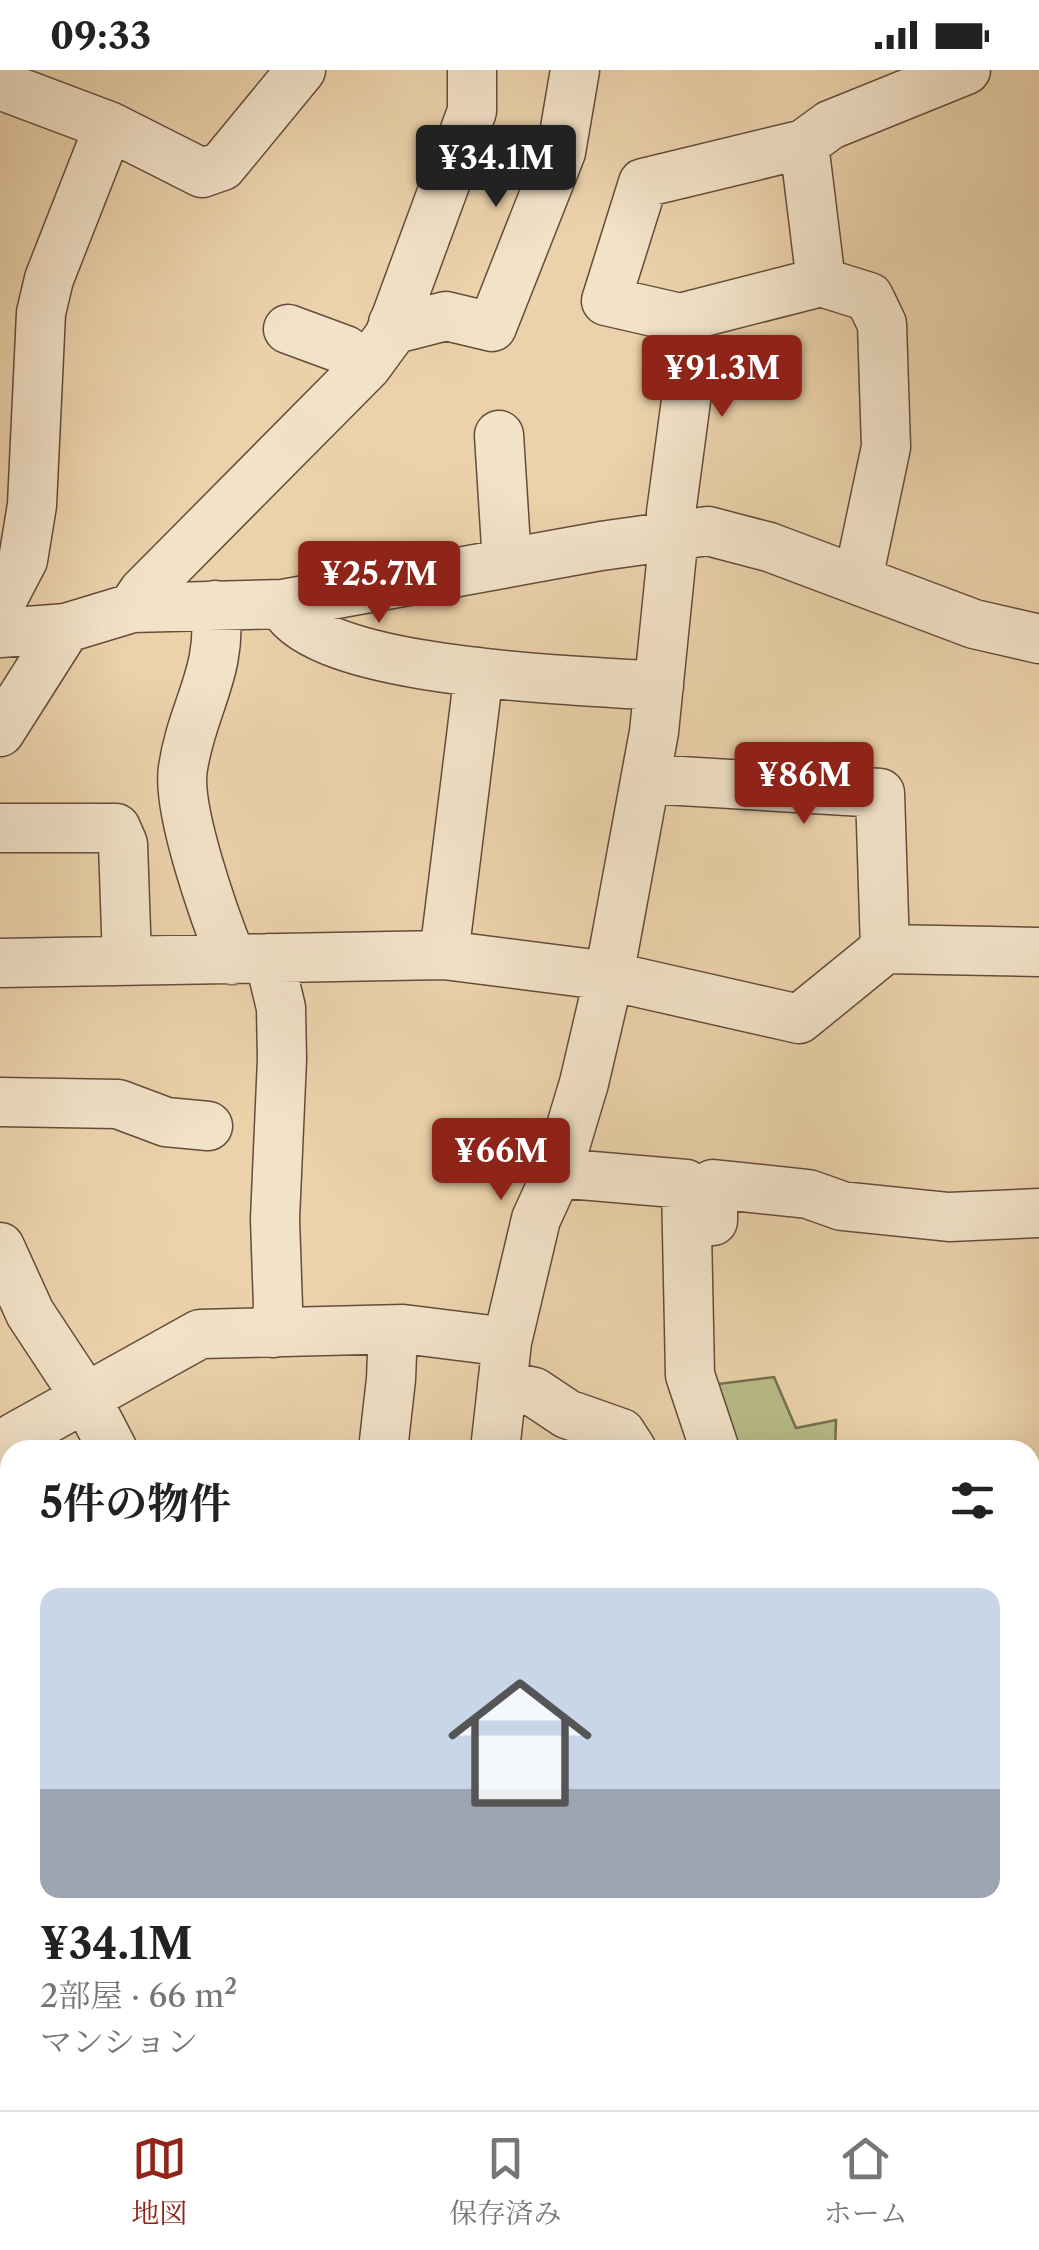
<!DOCTYPE html>
<html lang="ja">
<head>
<meta charset="utf-8">
<style>
	body { margin:0; font-family:"Libre Caslon Text","Noto Serif JP",serif; background:#f2f2f2; color:#222; height:100vh; display:flex; flex-direction:column; font-size:38px; white-space:nowrap }
	* { box-sizing:border-box; margin:0 }
	p { font-size:32px; color:#767676 }
	.icon { flex:none; width:55px; height:55px; fill:none; stroke:currentColor; stroke-width:2; stroke-linecap:round; stroke-linejoin:round }
	.map { position:relative; flex:1; overflow:hidden }
	.sheet { position:absolute; left:0px; top:1370px; width:1040px; height:670px; display:flex; flex-direction:column; background:#fff; border-radius:30px 30px 0 0; box-shadow:0 10px 40px #0002 }
	.sheet>* { flex:none }
	.price { position:absolute; translate:-50% -85px; padding:0 22px; border-radius:10px; background:#8f2418; color:#fff; font-size:32px; line-height:65px; filter:drop-shadow(0 2px 5px #0008) }
	.price::after { content:''; position:absolute; left:50%; top:60px; width:30px; height:22px; margin-left:-15px; background:inherit; clip-path:polygon(0 0,100% 0,50% 100%) }
	.price.on { background:#222; color:#fff }
	ul { padding:0; list-style:none }
	li { display:grid; align-content:center; gap:20px; height:530px; padding:0 40px }
	li span { display:grid; place-items:center; height:310px; border-radius:20px; color:#555 }
	li>.icon { margin-inline-start:auto }
	span .icon { width:180px; height:180px; fill:#fffc; stroke-width:1 }
	li b { font-size:42px }
	h2 { display:flex; justify-content:space-between; align-items:center; height:120px; padding:0 40px; font-size:42px }
	.status { display:flex; justify-content:space-between; align-items:center; height:70px; padding:0 50px; background:#fff; direction:ltr }
	.status svg { height:28px; fill:currentColor }
	.tabs { display:flex; justify-content:space-around; align-items:center; height:140px; border-top:2px solid #e0e0e0; background:#fff; font-size:28px; color:#767676 }
	.tabs a { display:grid; justify-items:center; gap:5px }
	.tabs .on { color:#8f2418 }
	.map>svg:first-child { display:block }
	.green { fill:#b8bc88; stroke:#786e50; stroke-width:2.5 }
	.lines { fill:none; stroke-linecap:round; stroke-linejoin:round }
	.minor-casing { stroke:#644c3c; stroke-width:51 }
	.path { stroke:#372017; stroke-width:6; stroke-dasharray:2.5 5; stroke-linecap:butt }
	.minor { stroke:#f2e2c8; stroke-width:48 }
</style>
</head>
<body>
<div class="status"><b>09:33</b><svg viewBox="0 0 49 12"><path d="M0 12V9h3v3zM5 12V6h3v6zM10 12V3h3v9zM15 12V0h3v12zM26 1h20v11H26zM47 4h2v5h-2z"/></svg></div>
<div class="map">
<svg width="1039" height="2040" viewBox="0 0 1039 2040">
	<rect width="100%" height="100%" fill="#ebd2ab"/>
	<filter id="stains"><feTurbulence type="fractalNoise" baseFrequency=".002" numOctaves="4"/><feColorMatrix values="0 0 0 0 .2 0 0 0 0 .09 0 0 0 0 .02 0 0 0 .5 -.17"/></filter>
	<radialGradient id="worn" r=".72"><stop offset=".6" stop-color="#630" stop-opacity="0"/><stop offset="1" stop-color="#630" stop-opacity=".3"/></radialGradient>
	<path class="green" d="M 774,1307 L 796,1358 L 836,1350 L 835,1380 L 736,1380 L 718,1314 Z"/>
	<g class="lines">
		<g class="minor-casing">
			<path id="minor" d="M 0,15 L 109,56 L 202,103 L 222,96 L 301,0
				M 804,74 L 830,55 L 966,0
				M 821,212 L 804,74 L 643,113 L 606,231 L 680,248 L 821,212 L 869,227 L 882,254 L 886,377 L 858,509
				M 393,253 L 403,257 L 446,246 L 492,257 L 561,82 L 575,0
				M 288,259 L 345,280 L 367,296
				M 499,365 L 507,493
				M 0,534 L 23,490 L 32,435 L 41,243 L 49,209 L 109,56
				M 282,534 C 314,605 585,610 659,616
				M 215,535 C 224,601 192,637 183,698 C 176,739 215,848 232,890
				M 132,538 L 143,522 L 367,296 L 389,266 L 472,41 L 472,0
				M 0,563 L 66,558 L 132,538 L 282,534 L 601,476 L 708,461 L 769,477 L 974,554 L 1039,569
				M 0,662 L 66,558
				M 647,709 L 880,723 L 885,879
				M 0,758 L 116,758 L 123,774 L 127,890
				M 444,885 L 479,602
				M 269,888 L 281,938 L 282,989 L 275,1149 L 278,1237 L 274,1263
				M 0,893 L 444,885 L 609,906 L 799,949 L 885,879 L 1039,882
				M 0,1032 L 118,1034 L 166,1052 L 208,1056
				M 557,1103 L 686,1114 L 690,1305 L 715,1380
				M 713,1151 L 713,1114 L 808,1124 L 842,1136 L 949,1147 L 1039,1143
				M 0,1177 L 30,1243 L 86,1328 L 113,1380
				M 502,1315 L 534,1322 L 567,1344 L 621,1363 L 632,1380
				M 383,1380 L 391,1309 L 393,1260
				M 495,1380 L 507,1272 L 536,1149 L 557,1103 L 584,1013 L 609,906 L 654,662 L 674,464 L 671,443 L 689,308 L 680,248
				M 0,1391 L 15,1367 L 200,1264 L 403,1259 L 507,1272
				M 0,1431 L 4,1764 L 0,1772
				M 1030,1702 L 1039,1643
				M 381,2030 L 384,2040
				M 573,2030 L 576,2040
				M 205,2040 L 205,2030
				M 488,2040 L 528,2030
				M 945,2040 L 950,2030"/>
		</g>
		<path class="path" d="M 1030,1892 L 1039,1856"/>
		<use href="#minor" class="minor"/>
	</g>
	<rect width="100%" height="100%" filter="url(#stains)"/>
	<rect width="100%" height="100%" fill="url(#worn)"/>
</svg>
<b class="price on" style="left:496px;top:140px">¥34.1M</b>
<b class="price" style="left:722px;top:350px">¥91.3M</b>
<b class="price" style="left:379px;top:556px">¥25.7M</b>
<b class="price" style="left:804px;top:757px">¥86M</b>
<b class="price" style="left:501px;top:1133px">¥66M</b>
<section class="sheet">
<h2>5件の物件<svg class="icon" aria-label="filters" viewBox="0 0 24 24"><path d="M4 7h16M4 17h16"/><circle cx="9" cy="7" r="2"/><circle cx="15" cy="17" r="2"/></svg></h2>
<ul>
<li><span style="background:linear-gradient(#c9d6e8 65%,#9aa5b1 0)"><svg class="icon" aria-label="home" viewBox="0 0 24 24"><path d="M3 11l9-7 9 7M6 9v11h12V9"/></svg></span><div><b>¥34.1M</b><p>2部屋 · 66 m²</p><p>マンション</p></div></li>
</ul>
</section>
</div>
<nav class="tabs">
<a class="on"><svg class="icon" aria-label="map" viewBox="0 0 24 24"><path d="M3 6l6-2 6 2 6-2v14l-6 2-6-2-6 2zM9 4v14M15 6v14"/></svg>地図</a>
<a><svg class="icon" aria-label="saved" viewBox="0 0 24 24"><path d="M7 4h10v16l-5-4-5 4z"/></svg>保存済み</a>
<a><svg class="icon" aria-label="home" viewBox="0 0 24 24"><path d="M3 11l9-7 9 7M6 9v11h12V9"/></svg>ホーム</a>
</nav>
</body>
</html>
